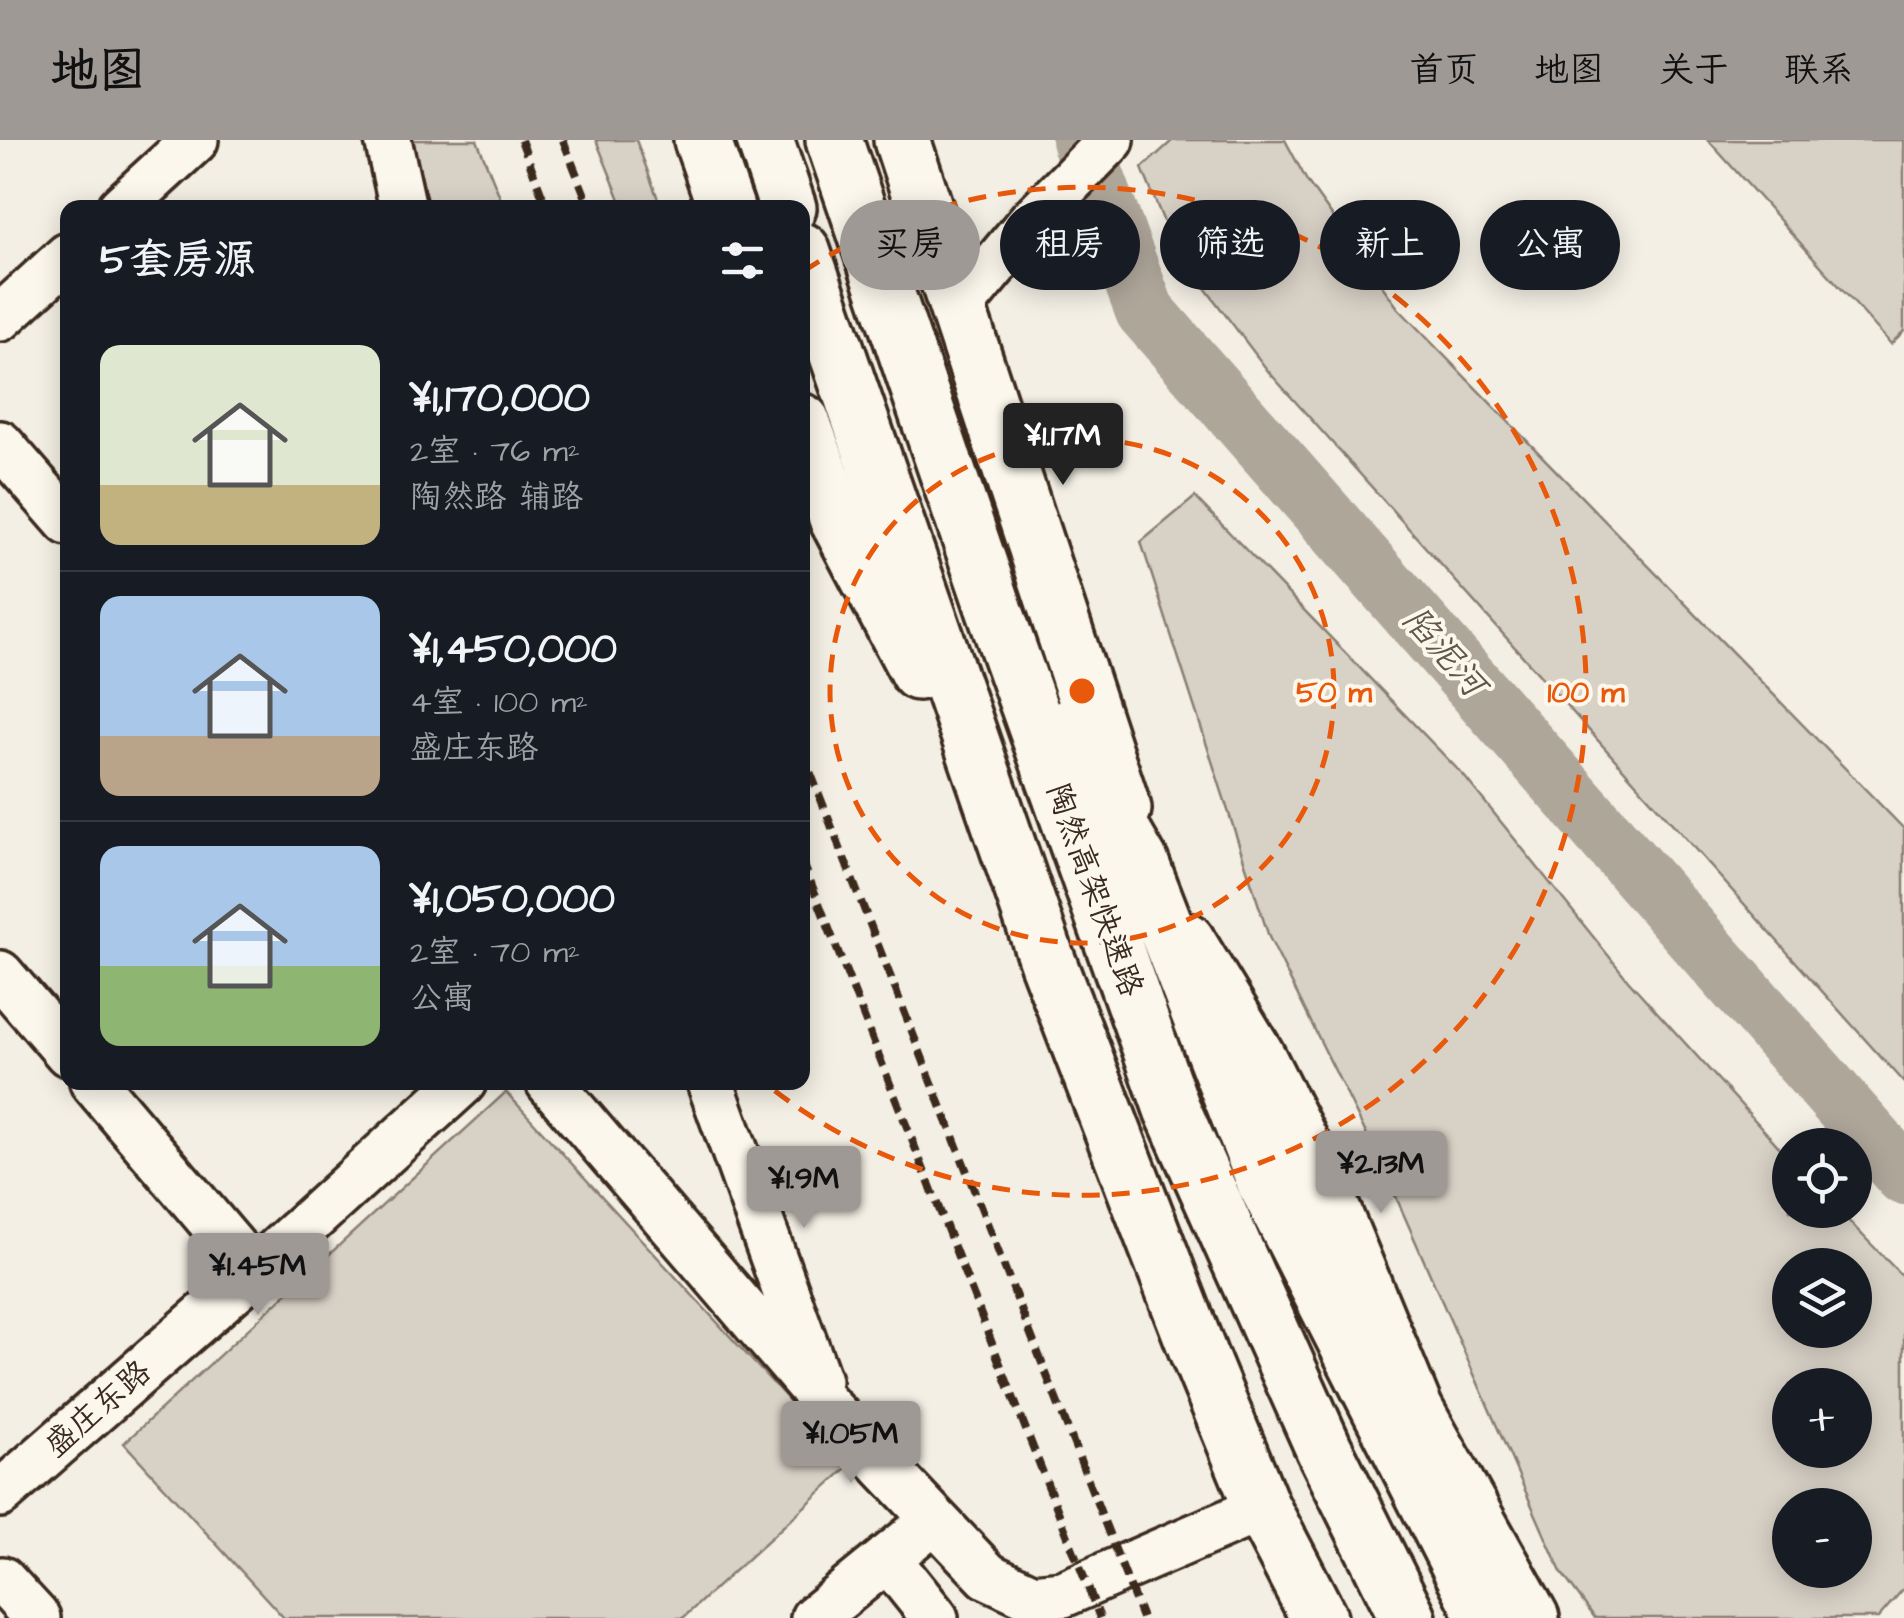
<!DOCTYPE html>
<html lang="zh">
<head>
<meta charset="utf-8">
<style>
	body { margin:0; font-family:"Architects Daughter","LXGW WenKai TC",sans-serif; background:#242831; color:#f1f3f6; height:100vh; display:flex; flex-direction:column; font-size:38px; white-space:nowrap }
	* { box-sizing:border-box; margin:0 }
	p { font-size:32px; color:#9ea1a6 }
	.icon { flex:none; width:55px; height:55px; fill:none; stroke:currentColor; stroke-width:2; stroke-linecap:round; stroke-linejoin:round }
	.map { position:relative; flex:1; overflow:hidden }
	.drawer { position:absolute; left:60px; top:60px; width:750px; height:890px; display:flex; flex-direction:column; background:#171b24; border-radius:20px; box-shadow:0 5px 25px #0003 }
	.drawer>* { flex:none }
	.top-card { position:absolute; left:840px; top:60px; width:912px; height:90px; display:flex; gap:20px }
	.tools { position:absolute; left:1772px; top:988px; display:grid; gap:20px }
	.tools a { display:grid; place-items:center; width:100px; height:100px; border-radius:50%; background:#171b24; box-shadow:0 5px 25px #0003; font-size:50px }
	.price { position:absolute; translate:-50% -85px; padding:0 22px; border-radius:10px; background:#9f9995; color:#111; font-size:32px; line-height:65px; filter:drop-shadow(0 2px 5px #0008) }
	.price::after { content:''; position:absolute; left:50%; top:60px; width:30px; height:22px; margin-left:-15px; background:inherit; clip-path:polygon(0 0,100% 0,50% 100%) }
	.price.selected { background:#222; color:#fff }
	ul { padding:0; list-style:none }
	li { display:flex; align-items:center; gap:30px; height:250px; padding:0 40px }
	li+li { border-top:2px solid #363941 }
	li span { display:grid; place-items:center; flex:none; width:280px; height:200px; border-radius:20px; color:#555 }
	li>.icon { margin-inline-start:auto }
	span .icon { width:120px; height:120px; fill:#fffc; stroke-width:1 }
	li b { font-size:42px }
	h2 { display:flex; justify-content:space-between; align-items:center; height:120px; padding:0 40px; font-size:42px }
	.pill { padding:0 35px; border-radius:45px; background:#171b24; box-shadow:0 5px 25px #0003; font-size:35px; line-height:90px }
	.pill.selected { background:#9f9995; color:#111 }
	header { display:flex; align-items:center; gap:60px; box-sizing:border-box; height:140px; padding:0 50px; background:#9f9995; color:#111 }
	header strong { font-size:48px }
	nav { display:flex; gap:55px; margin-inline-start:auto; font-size:35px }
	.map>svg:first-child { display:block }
	.green { fill:#d8d1c6; stroke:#8a7e72; stroke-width:2.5; fill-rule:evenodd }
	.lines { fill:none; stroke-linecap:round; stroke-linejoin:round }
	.river { stroke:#afa69a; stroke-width:60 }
	.minor-casing { stroke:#3b2a1e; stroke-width:52 }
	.major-casing { stroke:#3b2a1e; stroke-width:62 }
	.highway-casing { stroke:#3b2a1e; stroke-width:62 }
	.minor { stroke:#fbf7ec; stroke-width:45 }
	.major { stroke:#fbf7ec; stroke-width:55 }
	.highway { stroke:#fbf7ec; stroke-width:55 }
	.rail { stroke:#3b2a1e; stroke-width:8; stroke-dasharray:15 8; stroke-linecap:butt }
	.ring { fill:none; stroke:#e8590c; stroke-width:5; stroke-dasharray:18 12 }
	.labels { text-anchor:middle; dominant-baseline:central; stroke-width:8; stroke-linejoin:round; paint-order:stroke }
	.street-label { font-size:32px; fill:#3b2a1e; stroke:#fbf7ec }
	.water-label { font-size:35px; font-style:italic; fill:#645549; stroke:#fbf7ec }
	.centre { fill:#e8590c; stroke:#fbf7ec; stroke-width:5 }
	.ring-label { font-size:30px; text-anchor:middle; font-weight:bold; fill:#e8590c; stroke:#fbf7ec; stroke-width:8; stroke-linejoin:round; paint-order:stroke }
</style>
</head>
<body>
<header>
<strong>地图</strong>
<nav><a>首页</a><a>地图</a><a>关于</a><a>联系</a></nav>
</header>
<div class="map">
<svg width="1904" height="1478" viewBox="0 0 1904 1478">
	<rect width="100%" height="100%" fill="#f3efe4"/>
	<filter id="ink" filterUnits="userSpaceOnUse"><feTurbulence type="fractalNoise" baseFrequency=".01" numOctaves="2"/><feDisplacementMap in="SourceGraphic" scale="20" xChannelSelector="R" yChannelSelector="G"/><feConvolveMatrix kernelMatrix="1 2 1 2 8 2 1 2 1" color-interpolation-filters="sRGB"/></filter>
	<g filter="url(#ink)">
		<path class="green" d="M 413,0 L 477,0 L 504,67 L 428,67 Z
			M 596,0 L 636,0 L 661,67 L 623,67 Z
			M 1173,0 L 1285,0 L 1307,41 L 1398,168 L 1904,689 L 1904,943 L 1268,231 L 1174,107 L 1142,28 Z
			M 1708,0 L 1904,0 L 1904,191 L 1891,204 Z
			M 1195,357 L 1464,636 L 1628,840 L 1790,1019 L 1790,1070 L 1838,1070 L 1904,1138 L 1904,1448 L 1878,1478 L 1595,1478 L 1561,1432 L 1385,1032 L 1269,797 L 1141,402 ZM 1790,1125 L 1855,1125 L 1855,1190 L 1790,1190 ZM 1855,1245 L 1855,1310 L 1790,1310 L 1790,1245 ZM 1855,1365 L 1855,1430 L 1790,1430 L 1790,1365 Z
			M 506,952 L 849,1326 L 683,1478 L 284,1478 L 124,1303 Z"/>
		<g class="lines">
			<path class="river" d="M 1081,0 L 1145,171 L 1904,1035"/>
			<g class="minor-casing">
				<path id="minor" d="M 388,0 L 403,68
					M 121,68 L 195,0
					M 959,168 L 1031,81 L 1111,0
					M 0,178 L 68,116
					M 0,304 L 68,382
					M 0,834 L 68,913
					M 93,942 L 254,1132
					M 549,942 L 827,1266 L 988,1436 L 1033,1457 L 1063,1454 L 1262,1368
					M 710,942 L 818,1241
					M 0,1354 L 254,1132 L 463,942
					M 887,1418 L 935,1478
					M 2,1440 L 37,1478
					M 814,1478 L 934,1380"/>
			</g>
			<g class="major-casing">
				<path id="major" d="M 702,0 L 726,68
					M 902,0 L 1123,669
					M 802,282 L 838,380
					M 1186,800 L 1256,915 L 1321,1043 L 1415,1270 L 1531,1478"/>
			</g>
			<g class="highway-casing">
				<path id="highway" d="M 765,0 L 788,68
					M 834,0 L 996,474 L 1172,969 L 1324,1309 L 1408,1478
					M 802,111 L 1048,823 L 1199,1215 L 1262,1368 L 1319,1478
					M 838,380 L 918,532
					M 1063,589 L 1141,724 L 1265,1042 L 1486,1478"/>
			</g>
			<use href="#minor" class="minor"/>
			<use href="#major" class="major"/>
			<use href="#highway" class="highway"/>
			<path class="rail" d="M 521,0 L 547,68
				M 563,0 L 590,68
				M 802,611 L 1142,1478
				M 802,720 L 1100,1478"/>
		</g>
	</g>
	<g class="ring">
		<circle cx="1082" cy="551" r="252"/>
		<path d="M804 131A504 504 0 1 1 765 943"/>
	</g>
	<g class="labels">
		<g class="street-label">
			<text transform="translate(1094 750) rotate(70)">陶然高架快速路</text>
			<text transform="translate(98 1269) rotate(-41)">盛庄东路</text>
		</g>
		<g class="water-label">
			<text transform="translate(1444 512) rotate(49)">陷泥河</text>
		</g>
	</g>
	<circle cx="1082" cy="551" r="15" class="centre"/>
	<g class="ring-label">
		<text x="1334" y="562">50 m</text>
		<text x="1586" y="562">100 m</text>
	</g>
</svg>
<div class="tools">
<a><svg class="icon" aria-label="locate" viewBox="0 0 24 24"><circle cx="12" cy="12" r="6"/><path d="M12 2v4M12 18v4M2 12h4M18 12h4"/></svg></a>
<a><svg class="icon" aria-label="layers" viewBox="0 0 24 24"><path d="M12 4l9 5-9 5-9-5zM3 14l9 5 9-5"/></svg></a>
<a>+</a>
<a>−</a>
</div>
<b class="price selected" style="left:1063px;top:348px">¥1.17M</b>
<b class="price" style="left:1381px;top:1076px">¥2.13M</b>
<b class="price" style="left:804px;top:1091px">¥1.9M</b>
<b class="price" style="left:258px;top:1178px">¥1.45M</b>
<b class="price" style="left:851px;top:1346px">¥1.05M</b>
<div class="top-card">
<a class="pill selected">买房</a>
<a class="pill">租房</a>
<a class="pill">筛选</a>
<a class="pill">新上</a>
<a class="pill">公寓</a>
</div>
<section class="drawer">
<h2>5套房源<svg class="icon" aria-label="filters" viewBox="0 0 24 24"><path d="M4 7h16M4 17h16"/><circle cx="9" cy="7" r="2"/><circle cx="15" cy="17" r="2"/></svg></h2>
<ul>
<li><span style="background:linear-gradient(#dfe7d0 70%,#c2b280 0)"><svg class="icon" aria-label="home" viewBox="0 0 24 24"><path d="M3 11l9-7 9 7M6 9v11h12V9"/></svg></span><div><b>¥1,170,000</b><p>2室 · 76 m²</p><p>陶然路 辅路</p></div></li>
<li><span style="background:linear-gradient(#a9c7e8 70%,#b9a48a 0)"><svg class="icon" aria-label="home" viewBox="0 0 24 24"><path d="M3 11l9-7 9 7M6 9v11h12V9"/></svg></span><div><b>¥1,450,000</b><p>4室 · 100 m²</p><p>盛庄东路</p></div></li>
<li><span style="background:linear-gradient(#a9c7e8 60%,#8fb573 0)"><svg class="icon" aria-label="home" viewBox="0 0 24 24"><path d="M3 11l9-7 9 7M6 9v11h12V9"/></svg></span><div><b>¥1,050,000</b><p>2室 · 70 m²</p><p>公寓</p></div></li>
</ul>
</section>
</div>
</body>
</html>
